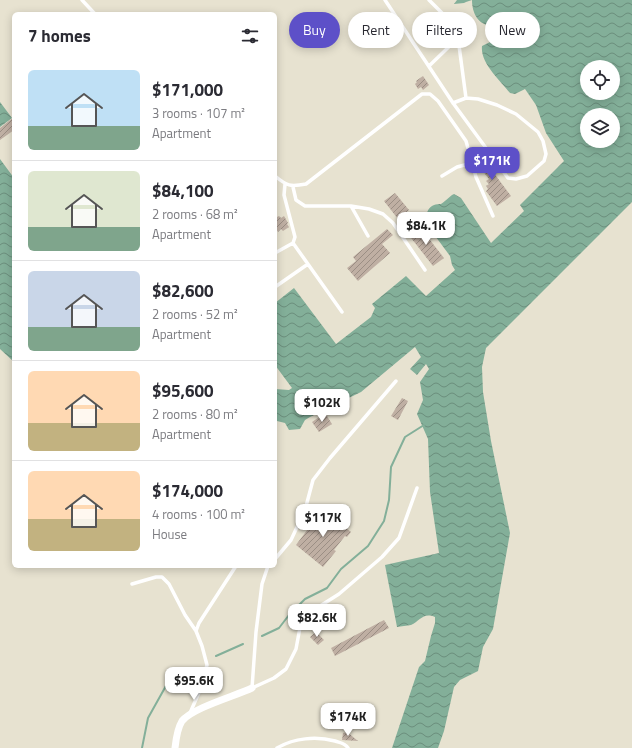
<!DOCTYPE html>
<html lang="en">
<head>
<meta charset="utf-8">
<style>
	body { margin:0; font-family:"Titillium Web",sans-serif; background:#f2f2f3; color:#2b2b33; height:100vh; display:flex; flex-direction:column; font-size:15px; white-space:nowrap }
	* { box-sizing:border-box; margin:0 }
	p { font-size:13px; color:#7c7c81 }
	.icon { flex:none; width:22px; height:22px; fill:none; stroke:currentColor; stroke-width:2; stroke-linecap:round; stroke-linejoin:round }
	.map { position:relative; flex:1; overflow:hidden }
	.sheet { position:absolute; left:12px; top:12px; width:265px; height:556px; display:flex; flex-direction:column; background:#fff; border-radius:6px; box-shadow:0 2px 10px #0003 }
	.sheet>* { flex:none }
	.top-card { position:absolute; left:289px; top:12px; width:283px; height:36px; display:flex; gap:8px }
	.tools { position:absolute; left:580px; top:60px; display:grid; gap:8px }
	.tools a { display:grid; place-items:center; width:40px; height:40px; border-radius:50%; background:#fff; box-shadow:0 2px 10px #0003; font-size:20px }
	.price { position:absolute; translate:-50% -34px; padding:0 9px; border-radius:8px; background:#fff; color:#222; font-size:13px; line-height:26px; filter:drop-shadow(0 1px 2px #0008) }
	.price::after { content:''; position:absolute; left:50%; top:24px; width:12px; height:9px; margin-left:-6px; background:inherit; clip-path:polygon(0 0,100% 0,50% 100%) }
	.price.on { background:#5d50c8; color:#fff }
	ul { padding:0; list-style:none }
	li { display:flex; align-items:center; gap:12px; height:100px; padding:0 16px }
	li+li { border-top:1px solid #e1e1e2 }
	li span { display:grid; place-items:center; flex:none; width:112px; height:80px; border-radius:6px; color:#555 }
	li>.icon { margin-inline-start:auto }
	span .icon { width:48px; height:48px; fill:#fffc; stroke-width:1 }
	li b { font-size:17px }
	h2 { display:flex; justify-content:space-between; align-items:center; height:48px; padding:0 16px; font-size:17px }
	.tag { padding:0 14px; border-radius:18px; background:#fff; box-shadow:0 2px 10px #0003; font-size:14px; line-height:36px }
	.tag.on { background:#5d50c8; color:#fff }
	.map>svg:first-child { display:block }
	.water { fill:url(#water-waves); fill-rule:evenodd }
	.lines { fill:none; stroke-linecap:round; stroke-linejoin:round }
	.stream { stroke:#83af99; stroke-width:2 }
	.building { fill:url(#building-hatch) }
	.service { stroke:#fff; stroke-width:3.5 }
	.minor { stroke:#fff; stroke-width:7 }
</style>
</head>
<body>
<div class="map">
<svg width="632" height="748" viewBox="0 0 632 748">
	<defs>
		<pattern id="water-waves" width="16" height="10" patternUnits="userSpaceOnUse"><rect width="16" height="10" fill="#83af99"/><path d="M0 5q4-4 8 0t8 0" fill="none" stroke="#6b8e7c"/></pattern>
		<pattern id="building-hatch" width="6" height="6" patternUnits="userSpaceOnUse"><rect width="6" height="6" fill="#bfafa3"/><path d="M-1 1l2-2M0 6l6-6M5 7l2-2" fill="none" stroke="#9b8e84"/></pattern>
	</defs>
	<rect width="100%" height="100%" fill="#e7e2d0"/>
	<path class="water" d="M 457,0 L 632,0 L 632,202 L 486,348 L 482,367 L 483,392 L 491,441 L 510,533 L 493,629 L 483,647 L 478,671 L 460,680 L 454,687 L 444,731 L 438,748 L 392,748 L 419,667 L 425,661 L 431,636 L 435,623 L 435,617 C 423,612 420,621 411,625 C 407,626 401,626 397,627 L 385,565 L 439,553 L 430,492 L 428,439 L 417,414 L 423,400 L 420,382 L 429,369 L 426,364 L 417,375 L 410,369 L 421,357 L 415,347 L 361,392 L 310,417 L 305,420 L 300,429 L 289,430 L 285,423 L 277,421 L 275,424 L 275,389 L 289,390 L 292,388 L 275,365 L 275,303 L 294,288 L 336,344 L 371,317 L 375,308 L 372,304 L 406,276 L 426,296 L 455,270 L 452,265 L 450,256 L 427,225 C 425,218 426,208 434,205 C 436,204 439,204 441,204 C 444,202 448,198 452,195 L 454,194 L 461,198 L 491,243 L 524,211 L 520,205 L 564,161 L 546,133 L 536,105 L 525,89 L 515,94 L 510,93 C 500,80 480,63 482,46 L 496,39 L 492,26 C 478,25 472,13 472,0 L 466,2 L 464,3 L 454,4 ZM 587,67 L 613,67 L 613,93 L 587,93 ZM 587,115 L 613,115 L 613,141 L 587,141 Z
		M 0,102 L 12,118 L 0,127 Z
		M 0,159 L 14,178 L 14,362 L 0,349 Z"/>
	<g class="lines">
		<path class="stream" d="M 262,636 L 279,628 L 289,615 L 305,599 L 327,588 L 341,569 L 368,546 L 384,521 L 389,500 L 391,467 L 405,437 L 424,425
			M 216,656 L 243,644
			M 142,748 L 148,718 L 167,684 L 189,668"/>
	</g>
	<path class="building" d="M 423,76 L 429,85 L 423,90 L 421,87 L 418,89 L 415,84 L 417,82 L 416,81 Z
		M 14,117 L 14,130 L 0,140 L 0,128 Z
		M 476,149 L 511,196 L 497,206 L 486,191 L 488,189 L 486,186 L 489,184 L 486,181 L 489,179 L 475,161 L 472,151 Z
		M 395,193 L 409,210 L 398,219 L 384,201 Z
		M 279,216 L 281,218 L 284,216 L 288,223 L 287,224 L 289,227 L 283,231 L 281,229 L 278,232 L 275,227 L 275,218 Z
		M 419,226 L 444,258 L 433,266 L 408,234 Z
		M 387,229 L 393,235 L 382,244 L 390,253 L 358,281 L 347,268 L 356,261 L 353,257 Z
		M 402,398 L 408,401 L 398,420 L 391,416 Z
		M 325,413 L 332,424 L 319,432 L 312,422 Z
		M 324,510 L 351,532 L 347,537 L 345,536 L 334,550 L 336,551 L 323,567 L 296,545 L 319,514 L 320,515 Z
		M 322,609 L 333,621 L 324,629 L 314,617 Z
		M 384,620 L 389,628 L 335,656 L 331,648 Z
		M 316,632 L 324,640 L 318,645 L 310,637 Z
		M 355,708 L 370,709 L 370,726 L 355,725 Z
		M 347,732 L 358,741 L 342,740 L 343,733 Z"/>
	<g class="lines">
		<path class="service" d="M 82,0 L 95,14
			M 385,0 L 453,103 L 508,178 L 516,179 L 527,176 L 544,161 L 546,154 L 543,141 L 538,132 L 516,114 L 497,105 L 478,99 L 466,98 L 453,103
			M 429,0 L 453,24 L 458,38 L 466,98
			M 429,66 L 458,38
			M 275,176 C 287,186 290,187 306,184 L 422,94 L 430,94 L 438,101 L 466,141 L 476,177 L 493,216
			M 442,176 L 457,167 L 472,163
			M 293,187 L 296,200 L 305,206 L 351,206 L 369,209 L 383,214 L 393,223 L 425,270
			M 351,206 L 368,236
			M 293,243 L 342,312
			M 275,253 L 293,243 L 295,237 L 284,195 L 285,184
			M 275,287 L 308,264
			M 275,559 L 291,540 L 305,510 L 313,480 L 330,458 L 396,381
			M 268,566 L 262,584 L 256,632 L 252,688 L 274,678 L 286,669 L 296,649 L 301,622 L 309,613 L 339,594 L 382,557 L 399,538 L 417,488
			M 132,584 L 156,577 L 162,577 L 169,584 L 185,615 L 196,631
			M 190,713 L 201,688 L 207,665 L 202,646 L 196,631 L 199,623 L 236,566
			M 277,748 C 294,738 316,736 335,741 C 341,743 345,743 348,748"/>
		<path class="minor" d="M 175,748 C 176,739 177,729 182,721 C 192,708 235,696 252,688"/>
	</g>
</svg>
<div class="tools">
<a><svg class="icon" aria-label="locate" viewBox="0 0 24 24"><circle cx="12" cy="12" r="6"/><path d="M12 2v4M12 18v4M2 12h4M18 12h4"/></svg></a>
<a><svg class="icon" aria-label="layers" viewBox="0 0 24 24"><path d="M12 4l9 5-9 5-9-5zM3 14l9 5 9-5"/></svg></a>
</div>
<b class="price on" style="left:492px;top:181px">$171K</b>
<b class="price" style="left:426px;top:246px">$84.1K</b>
<b class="price" style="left:322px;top:423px">$102K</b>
<b class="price" style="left:323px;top:538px">$117K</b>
<b class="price" style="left:317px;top:638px">$82.6K</b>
<b class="price" style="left:194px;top:701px">$95.6K</b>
<b class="price" style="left:348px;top:737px">$174K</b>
<div class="top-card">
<a class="tag on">Buy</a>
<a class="tag">Rent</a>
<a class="tag">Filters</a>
<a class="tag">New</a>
</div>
<section class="sheet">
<h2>7 homes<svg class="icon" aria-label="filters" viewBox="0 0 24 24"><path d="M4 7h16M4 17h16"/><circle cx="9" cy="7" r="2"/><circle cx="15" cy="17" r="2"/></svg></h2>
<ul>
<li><span style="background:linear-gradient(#bfe0f5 70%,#7fa58c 0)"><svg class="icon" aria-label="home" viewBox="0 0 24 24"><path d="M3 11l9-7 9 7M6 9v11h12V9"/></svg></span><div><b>$171,000</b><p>3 rooms · 107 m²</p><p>Apartment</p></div></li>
<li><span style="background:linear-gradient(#dfe7d0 70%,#7fa58c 0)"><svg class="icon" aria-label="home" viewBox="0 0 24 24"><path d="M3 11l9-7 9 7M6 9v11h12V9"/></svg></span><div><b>$84,100</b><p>2 rooms · 68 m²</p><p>Apartment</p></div></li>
<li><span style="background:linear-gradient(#c9d6e8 70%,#7fa58c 0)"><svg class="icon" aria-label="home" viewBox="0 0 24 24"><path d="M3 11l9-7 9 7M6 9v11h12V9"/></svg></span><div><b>$82,600</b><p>2 rooms · 52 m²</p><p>Apartment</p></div></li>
<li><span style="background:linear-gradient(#ffd9b3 65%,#c2b280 0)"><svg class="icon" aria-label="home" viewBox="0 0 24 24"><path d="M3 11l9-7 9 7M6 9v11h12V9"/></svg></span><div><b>$95,600</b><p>2 rooms · 80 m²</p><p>Apartment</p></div></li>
<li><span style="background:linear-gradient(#ffd9b3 60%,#c2b280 0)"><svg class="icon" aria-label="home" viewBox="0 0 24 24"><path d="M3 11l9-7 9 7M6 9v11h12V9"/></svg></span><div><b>$174,000</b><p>4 rooms · 100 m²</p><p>House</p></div></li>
</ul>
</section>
</div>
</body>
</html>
